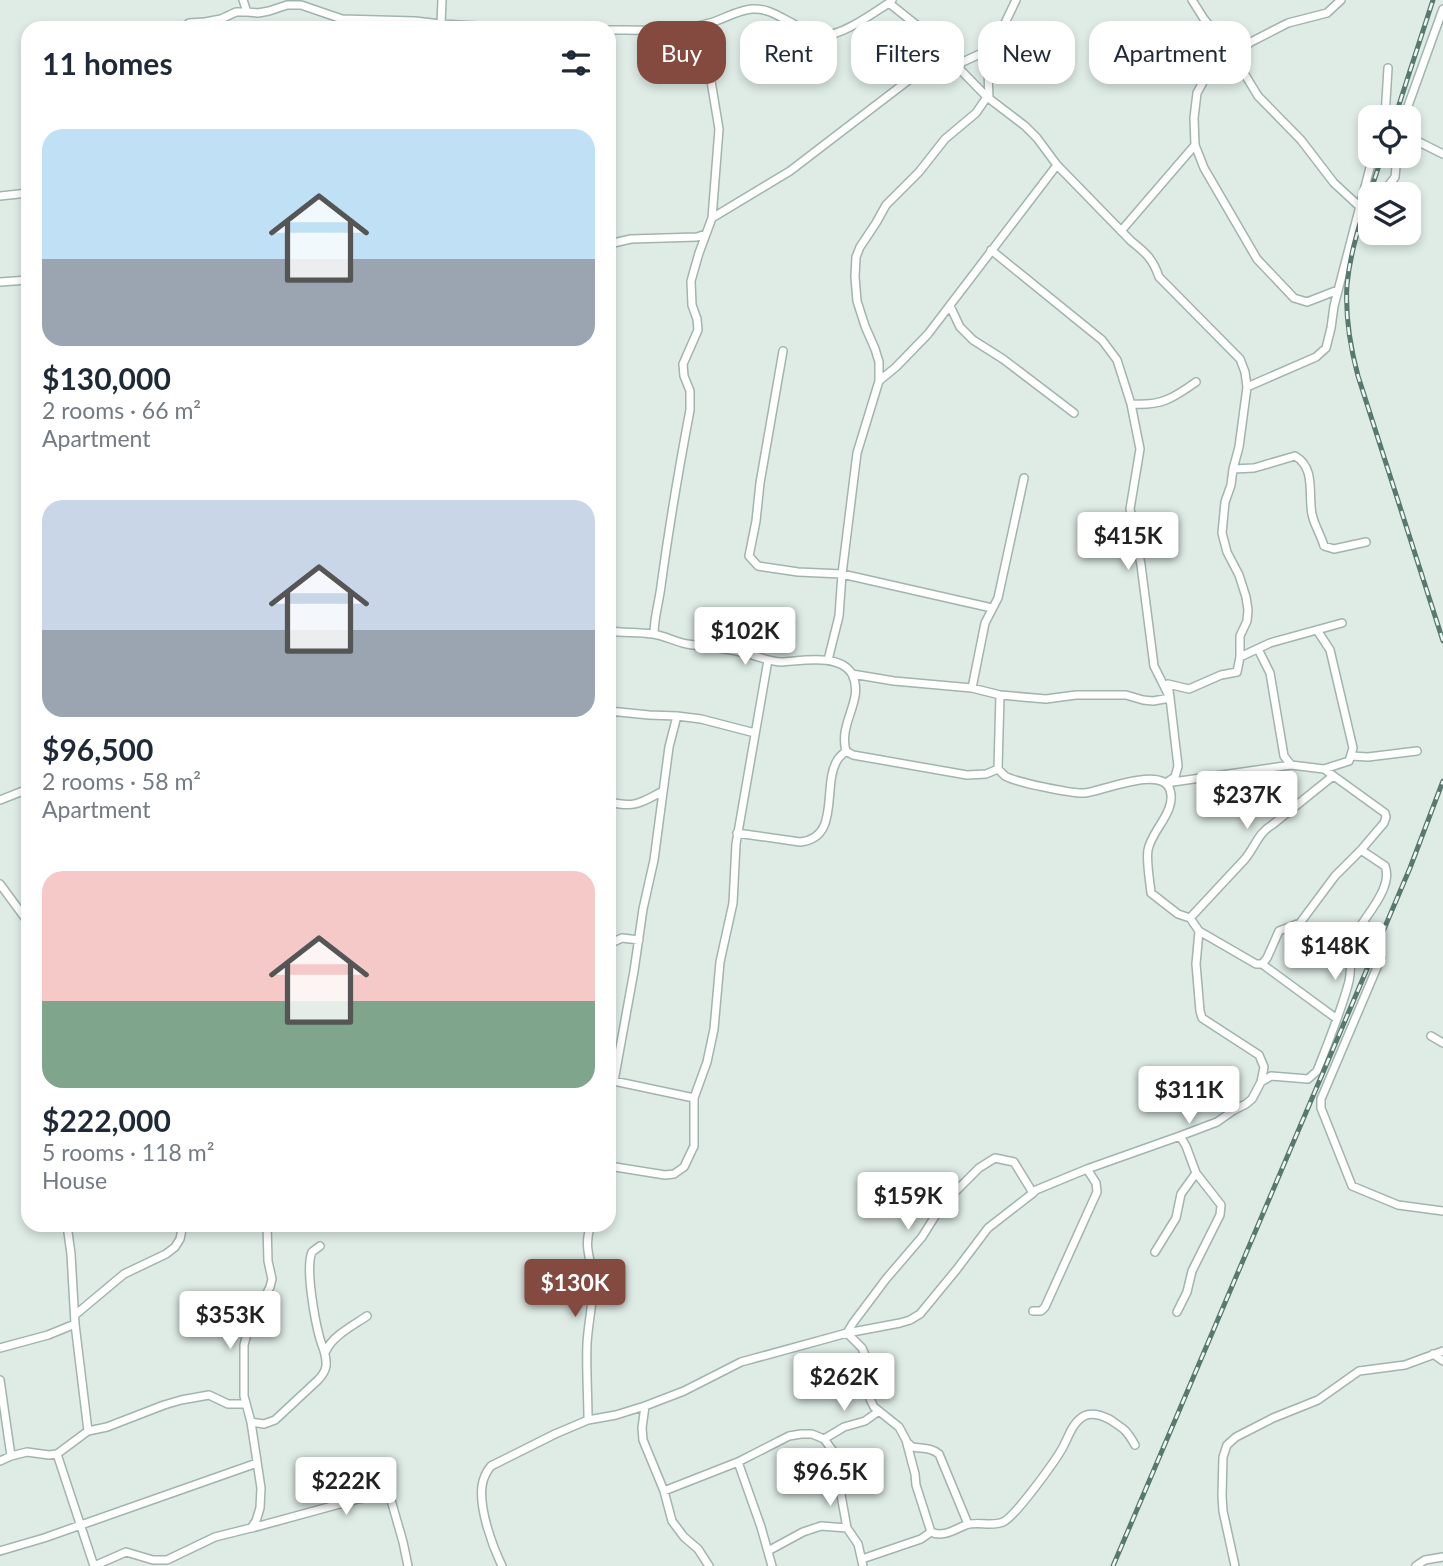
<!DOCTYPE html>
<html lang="en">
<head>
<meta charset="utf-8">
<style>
	body { margin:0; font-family:Lato,sans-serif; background:#f6f6f7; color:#1f2937; height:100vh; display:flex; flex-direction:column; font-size:26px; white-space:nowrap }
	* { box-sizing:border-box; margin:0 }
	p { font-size:23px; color:#747a83 }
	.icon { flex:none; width:38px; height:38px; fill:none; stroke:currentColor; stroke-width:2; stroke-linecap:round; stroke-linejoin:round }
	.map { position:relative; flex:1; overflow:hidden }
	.side { position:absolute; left:21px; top:21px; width:595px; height:1211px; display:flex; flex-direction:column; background:#fff; border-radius:21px; box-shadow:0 4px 10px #0003 }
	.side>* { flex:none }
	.top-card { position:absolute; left:637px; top:21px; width:665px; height:63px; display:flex; gap:14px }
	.controls { position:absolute; left:1358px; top:105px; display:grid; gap:14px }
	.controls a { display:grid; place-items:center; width:63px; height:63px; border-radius:14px; background:#fff; box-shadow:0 4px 10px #0003; font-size:35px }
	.price { position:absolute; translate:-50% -60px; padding:0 16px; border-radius:7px; background:#fff; color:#222; font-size:23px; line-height:46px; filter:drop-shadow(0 2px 4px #0008) }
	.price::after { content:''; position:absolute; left:50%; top:42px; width:21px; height:16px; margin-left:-10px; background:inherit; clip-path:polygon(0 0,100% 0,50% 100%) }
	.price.on { background:#844a3f; color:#fff }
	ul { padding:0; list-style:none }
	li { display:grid; align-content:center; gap:14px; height:371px; padding:0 21px }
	li span { display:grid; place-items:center; height:217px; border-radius:21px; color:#555 }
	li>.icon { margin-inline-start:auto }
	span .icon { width:126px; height:126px; fill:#fffc; stroke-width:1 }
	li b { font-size:30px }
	h2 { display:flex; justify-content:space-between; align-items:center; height:84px; padding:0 21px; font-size:30px }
	.tag { padding:0 24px; border-radius:21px; background:#fff; box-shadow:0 4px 10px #0003; font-size:24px; line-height:63px }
	.tag.on { background:#844a3f; color:#fff }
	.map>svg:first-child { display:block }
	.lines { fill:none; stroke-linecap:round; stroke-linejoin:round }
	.street-casing { stroke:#a1b4ad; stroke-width:10 }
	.street { stroke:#fff; stroke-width:7 }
	.rail-casing { stroke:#587970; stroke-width:5 }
	.rail { stroke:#eff8f3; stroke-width:2.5; stroke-dasharray:8; stroke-linecap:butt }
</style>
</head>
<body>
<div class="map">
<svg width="1443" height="1566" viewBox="0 0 1443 1566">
	<rect width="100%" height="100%" fill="#dfece6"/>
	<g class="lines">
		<g class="street-casing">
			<path id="street" d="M 243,0 L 247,12 L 258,13 L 269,11 L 287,5 L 301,5 L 342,19 L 415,21 L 441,24 L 513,28
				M 1192,0 L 1204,19 L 1233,55 L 1258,96 L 1301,140 L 1334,183 L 1360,207
				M 441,24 L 442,0
				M 707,24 L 706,51 L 719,129 L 712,218
				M 182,28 L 189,23 L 205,22 L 221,19 L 236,12 L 247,12
				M 609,30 C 641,30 675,32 706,24 C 721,21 736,10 752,9 C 768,8 778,16 792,23 C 800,28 812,34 822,35 C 841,37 873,13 889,3
				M 956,65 L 993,48
				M 989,98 L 988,71 L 993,48 L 1016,0
				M 1385,117 L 1388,68
				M 1404,117 L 1443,9
				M 1409,137 L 1443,154
				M 1382,194 L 1395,177 L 1397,156
				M 0,196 L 28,193
				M 1121,231 L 1195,145
				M 609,244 L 631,239 L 697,237 L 706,234
				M 991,250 L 1102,340 L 1117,360 L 1131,404 L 1140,449 L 1130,509 L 1141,565 L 1154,666 L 1170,698 L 1178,766 L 1175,777 L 1166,783 L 1291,765
				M 0,282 L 28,280
				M 1338,290 L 1307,302 L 1294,298 L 1257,259 L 1204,168 L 1195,145 L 1194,118 L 1197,93 L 1203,82 L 1211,72 L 1251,42 L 1288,23 L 1327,13 L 1341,0
				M 950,306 L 960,327 L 973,340 L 1003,359 L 1074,413
				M 783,351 L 760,483 L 756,521 L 749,556 L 758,566 L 798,572 L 842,574 L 992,608
				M 879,381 L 896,367 L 928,334 L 1057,165
				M 1247,387 L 1316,357 L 1326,348 L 1331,328 L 1334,306 L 1373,156
				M 1131,404 C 1161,406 1172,399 1196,382
				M 1233,469 L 1254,468 L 1295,456 C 1316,468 1308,494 1312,514 C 1314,525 1321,535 1324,546 L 1334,549 L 1366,542
				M 1317,630 L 1330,650 L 1353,748 L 1349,761 L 1324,769
				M 609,631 C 623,633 637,632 652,634 C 664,635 675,642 687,644 C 705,647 723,648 740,652 C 754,654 767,662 782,662 C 801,661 840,653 852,674 C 865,700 838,722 846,751 L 853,755 L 967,775 L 986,774 L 998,769
				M 654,634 C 654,617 659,603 661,586 C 669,527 679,468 690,410 L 690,391 L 684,376 L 683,364 L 698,330 L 697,319 L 692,305 L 691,281 L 699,253 L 712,218 L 790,171 L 944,53
				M 1240,657 L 1270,643 L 1342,623
				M 828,660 L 839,616 L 842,574 L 857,453 L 879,381 L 879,362 L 875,349 L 865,326 L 857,301 L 855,277 L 856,257 L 860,247 L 876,223 L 886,205 L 919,172 L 945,139 L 976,113 L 987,97
				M 852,674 L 894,681 L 972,688 L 1000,695 L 1046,699 L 1076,695 L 1126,695 L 1143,700 L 1153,701 L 1170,698 L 1168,684 L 1189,689 L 1221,675 L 1237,672 L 1240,657 L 1240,636 L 1247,621 L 1248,610 L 1246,597 L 1239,575 L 1227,552 L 1222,533 L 1225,502 L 1231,485 L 1233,469 L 1239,447 L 1247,387 L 1245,372 L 1240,359 L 1159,277 C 1153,259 1146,253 1131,241 L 1057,165 L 1037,138 L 1025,126 L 987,97 L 944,53 L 924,31 L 889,3 L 892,0
				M 972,688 L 985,623 L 998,598 L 1024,478
				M 1000,695 L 998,769 C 1000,771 1003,774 1005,776 C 1015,782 1073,794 1085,793 C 1102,791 1163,765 1170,790 C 1177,811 1151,831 1148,850 C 1146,860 1150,882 1151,893 L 1178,914 L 1190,918 L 1199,931 L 1256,964 L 1262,964 L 1267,958 L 1279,931 L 1300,923 L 1335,876 L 1361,850 L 1384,823 L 1386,817 L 1385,813 L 1324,769 L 1291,765 L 1284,756 L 1270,673 L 1258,649
				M 609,711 L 649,715 L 677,716 L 701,719 L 755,733
				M 609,723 L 613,712
				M 1352,756 L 1368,757 L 1417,751
				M 0,800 L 28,789
				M 609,802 C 636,808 640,803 663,791
				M 737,833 L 800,842 C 842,838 821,784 838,759 C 840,756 843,754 846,751
				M 0,884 L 28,922
				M 1190,918 L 1245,859 C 1255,847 1258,833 1272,825 L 1333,776
				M 609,944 L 622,938 L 639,940
				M 1381,958 L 1321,1099 L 1321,1108 L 1352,1186 L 1398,1205 L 1443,1211
				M 1262,964 L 1337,1019
				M 1431,1036 L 1443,1043
				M 609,1080 L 694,1098
				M 614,1081 L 634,971 L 643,909 L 654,860 L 669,747 L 677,716
				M 1261,1082 L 1271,1076 L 1308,1079 L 1317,1071 C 1328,1043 1340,1014 1348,985 C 1353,970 1348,952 1354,937 C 1363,918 1394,888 1385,866 L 1361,850
				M 1180,1136 L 1217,1122 L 1234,1110 L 1246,1104 L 1252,1099 L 1261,1082 L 1264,1067 L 1259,1055 L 1202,1018 L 1200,1011 L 1196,964 L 1199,931
				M 609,1166 L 665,1175 L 674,1174 L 684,1167 L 694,1146 L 694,1098 L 707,1062 L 714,1029 L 720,962 L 733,903 L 736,844 L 768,660
				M 67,1225 L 71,1254 L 75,1324 L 88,1431
				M 1155,1252 L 1176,1218 L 1181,1194 L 1196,1173
				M 1033,1311 L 1041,1311 L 1045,1307 L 1097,1192 L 1096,1183 L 1087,1169
				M 75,1315 L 124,1274 L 166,1254 L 175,1247 L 180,1239 L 183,1225
				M 847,1333 L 900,1323 L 910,1320 L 920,1314 L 957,1269 L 988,1228 L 1033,1193
				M 847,1333 L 862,1348 L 865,1355 L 870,1399 L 874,1407 L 899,1427 L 906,1440 L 915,1474 L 916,1485 L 931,1532
				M 0,1348 L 48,1335 L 75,1324
				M 326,1351 C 332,1336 354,1325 367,1316
				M 1433,1354 L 1443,1361
				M 0,1380 L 11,1456
				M 645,1406 L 642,1428 L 643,1440 L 664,1491 L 672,1521 L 684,1537 L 698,1549 L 709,1566
				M 588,1420 C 588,1395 586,1369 587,1344 C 588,1324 593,1303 593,1284 C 593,1260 582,1249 591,1225
				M 251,1422 L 264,1424 L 275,1420 L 318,1380 C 322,1376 325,1372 326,1366 C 327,1355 323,1349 320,1339 C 315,1321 305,1268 312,1252 L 320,1246
				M 824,1439 L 844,1427 L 865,1421 L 879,1411
				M 909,1444 L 912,1447 C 923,1449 930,1447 939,1454 L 968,1524
				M 57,1454 L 94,1566 L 126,1552 L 153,1560 L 167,1560 L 215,1537 L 251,1528 L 256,1521 L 260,1508 L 261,1488 L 251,1422 L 244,1396 L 244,1345 L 248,1330 L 270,1287 L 272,1279 L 268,1261 L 267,1225
				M 0,1461 L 11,1456 L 27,1452 L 49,1455 L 57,1454 L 88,1431 L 107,1427 L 164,1405 L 181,1400 L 209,1395 L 228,1404 L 245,1404
				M 738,1462 L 761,1527 L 772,1566
				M 664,1491 L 738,1462 L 789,1436 L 801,1434 L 812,1434 L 824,1439 L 833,1451 L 847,1528 L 858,1544 L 863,1566
				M 252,1528 L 358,1499 L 383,1495 L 388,1496 L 391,1500 L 403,1542 L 408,1566
				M 0,1551 L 44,1538 L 257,1463
				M 768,1551 L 803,1532 L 821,1526 L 847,1528
				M 862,1559 L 921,1539 L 931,1532 C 943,1538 955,1529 966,1525 C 977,1521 992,1527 1003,1522 C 1015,1517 1056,1460 1063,1447 C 1069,1436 1072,1423 1084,1416 C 1092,1412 1101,1415 1109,1419 C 1124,1429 1126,1429 1135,1445
				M 502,1566 C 492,1545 479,1509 482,1486 C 483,1479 486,1472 491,1466 L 555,1434 L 588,1420 L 616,1415 L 645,1406 L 684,1391 L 741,1362 L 847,1333 L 853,1323 L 886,1279 L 922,1237 L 942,1205 L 979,1168 L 995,1158 L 1014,1162 L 1033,1193 L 1036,1190 L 1087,1169 L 1180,1136 L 1186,1146 L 1196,1173 L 1221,1205 L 1220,1215 L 1192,1271 L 1187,1292 L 1177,1312
				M 1235,1566 L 1223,1511 L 1222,1496 L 1223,1457 L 1227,1445 L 1236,1437 L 1273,1418 L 1318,1400 L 1359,1371 L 1405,1365 L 1443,1351
				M 1416,1566 L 1425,1560 L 1443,1557"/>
		</g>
		<use href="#street" class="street"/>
		<g class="rail-casing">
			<path id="rail" d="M 1395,117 L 1433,0
				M 1382,156 C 1369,198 1351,241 1347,285 C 1345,316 1350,346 1358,376 L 1443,641
				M 1113,1566 L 1410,868 L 1443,781"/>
		</g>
		<use href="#rail" class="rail"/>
	</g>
</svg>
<div class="controls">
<a><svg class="icon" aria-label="locate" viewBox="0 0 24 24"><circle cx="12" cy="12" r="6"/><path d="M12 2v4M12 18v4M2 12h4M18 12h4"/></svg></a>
<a><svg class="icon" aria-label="layers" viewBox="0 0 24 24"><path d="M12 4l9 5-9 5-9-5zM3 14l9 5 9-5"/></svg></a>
</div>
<b class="price" style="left:1128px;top:572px">$415K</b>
<b class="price" style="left:745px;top:667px">$102K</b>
<b class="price" style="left:1247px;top:831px">$237K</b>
<b class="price" style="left:1335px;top:982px">$148K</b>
<b class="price" style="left:1189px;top:1126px">$311K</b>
<b class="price" style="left:908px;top:1232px">$159K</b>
<b class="price on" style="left:575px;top:1319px">$130K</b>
<b class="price" style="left:230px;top:1351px">$353K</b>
<b class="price" style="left:844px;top:1413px">$262K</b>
<b class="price" style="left:830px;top:1508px">$96.5K</b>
<b class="price" style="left:346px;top:1517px">$222K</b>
<div class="top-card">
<a class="tag on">Buy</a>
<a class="tag">Rent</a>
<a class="tag">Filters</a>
<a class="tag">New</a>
<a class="tag">Apartment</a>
</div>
<section class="side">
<h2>11 homes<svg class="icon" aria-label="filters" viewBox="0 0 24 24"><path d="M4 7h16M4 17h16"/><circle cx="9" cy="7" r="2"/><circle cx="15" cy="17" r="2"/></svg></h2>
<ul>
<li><span style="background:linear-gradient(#bfe0f5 60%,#9aa5b1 0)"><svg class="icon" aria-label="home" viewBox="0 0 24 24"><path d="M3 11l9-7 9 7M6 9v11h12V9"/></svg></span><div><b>$130,000</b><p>2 rooms · 66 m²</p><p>Apartment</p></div></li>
<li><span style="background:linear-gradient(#c9d6e8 60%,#9aa5b1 0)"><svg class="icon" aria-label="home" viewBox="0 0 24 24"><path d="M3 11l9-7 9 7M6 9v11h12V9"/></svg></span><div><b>$96,500</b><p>2 rooms · 58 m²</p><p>Apartment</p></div></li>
<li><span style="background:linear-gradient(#f6c9c9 60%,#7fa58c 0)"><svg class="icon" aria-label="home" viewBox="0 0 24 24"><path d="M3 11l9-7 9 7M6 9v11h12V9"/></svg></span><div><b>$222,000</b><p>5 rooms · 118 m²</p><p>House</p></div></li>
</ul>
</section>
</div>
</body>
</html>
